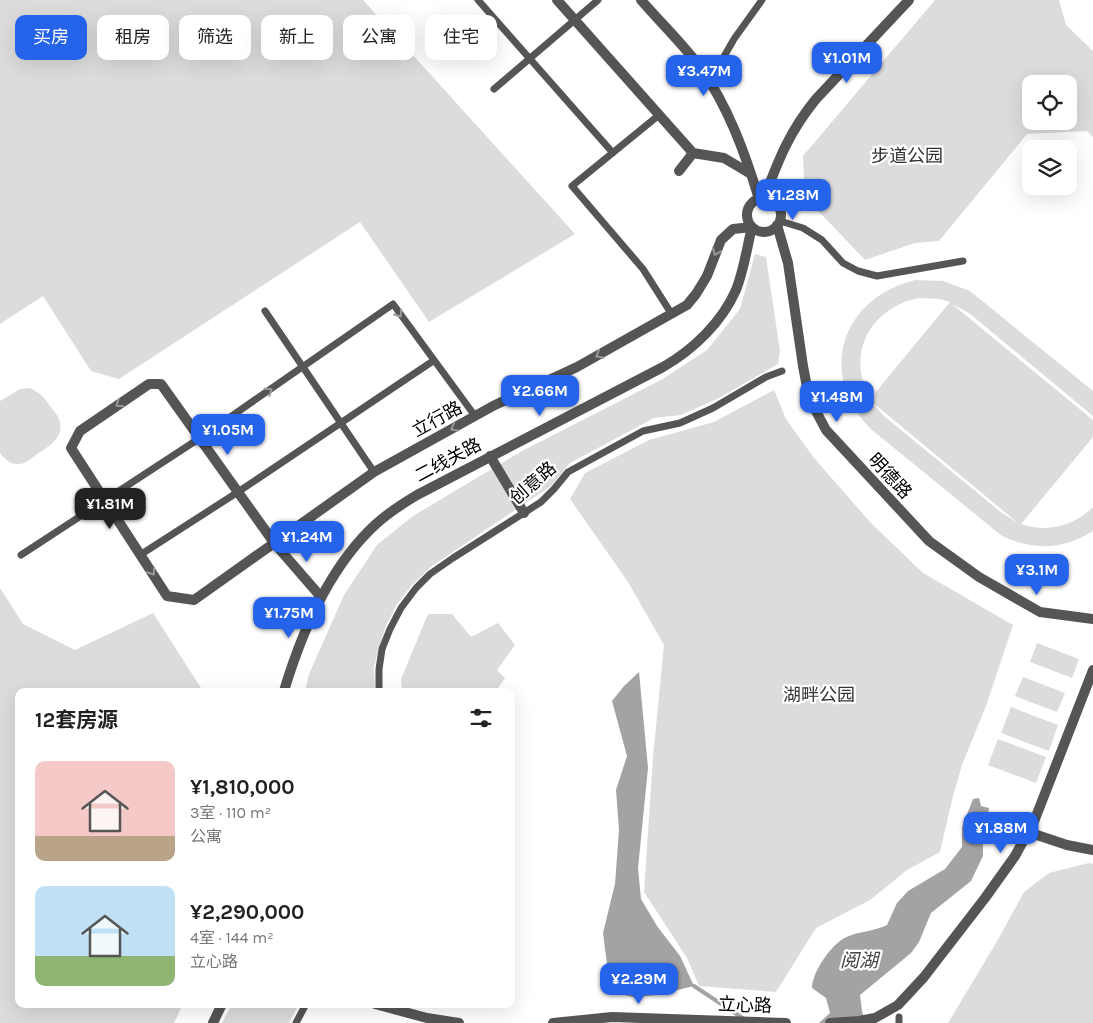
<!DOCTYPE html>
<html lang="zh">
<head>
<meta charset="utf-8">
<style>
	body { margin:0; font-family:Karla,"Noto Sans SC",sans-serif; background:#f2f2f2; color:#222; height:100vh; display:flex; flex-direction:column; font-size:19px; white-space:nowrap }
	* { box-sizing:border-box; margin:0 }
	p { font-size:16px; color:#767676 }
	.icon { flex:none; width:28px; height:28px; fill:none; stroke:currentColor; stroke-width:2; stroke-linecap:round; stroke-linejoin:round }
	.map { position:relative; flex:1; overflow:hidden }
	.details { position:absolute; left:15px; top:688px; width:500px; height:320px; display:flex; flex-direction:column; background:#fff; border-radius:10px; box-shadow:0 5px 20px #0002 }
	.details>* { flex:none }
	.guide { position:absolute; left:15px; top:15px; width:500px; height:45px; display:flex; gap:10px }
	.fabs { position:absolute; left:1022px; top:75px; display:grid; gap:10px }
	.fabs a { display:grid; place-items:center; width:55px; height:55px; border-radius:10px; background:#fff; box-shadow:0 5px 20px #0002; font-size:25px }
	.price { position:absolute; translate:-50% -42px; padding:0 11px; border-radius:10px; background:#2563eb; color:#fff; font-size:16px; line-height:32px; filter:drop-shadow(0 1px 2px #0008) }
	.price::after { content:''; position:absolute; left:50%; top:30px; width:15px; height:11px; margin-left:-8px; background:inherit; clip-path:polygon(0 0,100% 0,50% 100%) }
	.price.active { background:#222; color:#fff }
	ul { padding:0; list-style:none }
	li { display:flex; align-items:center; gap:15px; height:125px; padding:0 20px }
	li span { display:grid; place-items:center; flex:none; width:140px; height:100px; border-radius:10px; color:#555 }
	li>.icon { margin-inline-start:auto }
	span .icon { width:60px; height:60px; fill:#fffc; stroke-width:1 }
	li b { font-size:21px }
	h2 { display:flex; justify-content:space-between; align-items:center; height:60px; padding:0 20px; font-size:21px }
	.tag { padding:0 18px; border-radius:10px; background:#fff; box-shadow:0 5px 20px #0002; font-size:18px; line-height:45px }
	.tag.active { background:#2563eb; color:#fff }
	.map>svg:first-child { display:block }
	.green { fill:#dcdcdc; fill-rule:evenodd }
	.water { fill:#a3a3a3 }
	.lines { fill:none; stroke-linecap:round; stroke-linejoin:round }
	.stream { stroke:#a3a3a3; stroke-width:4 }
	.service { stroke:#555; stroke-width:7 }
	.minor { stroke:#555; stroke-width:10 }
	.oneway { stroke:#999 }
	.labels { text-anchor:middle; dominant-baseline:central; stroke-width:4.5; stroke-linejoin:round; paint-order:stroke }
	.park-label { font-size:18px; fill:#333; stroke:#fff }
	.street-label { font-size:18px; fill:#000; stroke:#fff }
	.water-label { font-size:19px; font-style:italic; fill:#444; stroke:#fff }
</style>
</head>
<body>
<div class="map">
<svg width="1093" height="1023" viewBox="0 0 1093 1023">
	<rect width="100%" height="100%" fill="#fff"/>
	<path class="green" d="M 0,0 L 363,0 L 575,234 L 429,322 L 360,222 L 119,379 L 91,371 L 43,296 L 0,324 Z
		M 935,0 L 1059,0 L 1066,25 L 1093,51 L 1093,137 L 1087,131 L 1027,134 L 939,241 L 915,243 L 865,260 L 805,197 L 803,156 ZM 1031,84 L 1069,84 L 1069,121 L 1031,121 Z
		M 755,254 L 766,257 L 780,351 L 778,364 L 719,398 L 681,415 L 654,418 L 570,463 L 551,486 L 432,566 L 412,585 L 397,604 L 386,626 L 378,650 L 374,668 L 375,691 L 305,691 L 309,674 L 344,595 L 377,545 L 413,516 L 480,476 L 522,451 L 661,380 L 707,350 L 740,309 Z
		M 915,280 L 943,281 L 970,291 L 1093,391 L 1093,416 L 969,313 L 952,304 L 1093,420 L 1093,437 L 1021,524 C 1047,533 1074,526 1093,507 L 1093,531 C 1062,550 1034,551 1002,536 L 872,430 C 816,375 841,298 915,280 ZM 918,298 L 940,299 L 950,302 L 870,399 C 846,354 869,309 918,298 ZM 871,402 L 872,402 L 1018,523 L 1002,513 L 884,416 Z
		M 30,388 C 39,392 45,398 50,406 C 53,410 57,414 59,419 C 66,437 48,447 36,455 C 31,459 25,464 19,464 C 11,465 4,459 0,453 L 0,401 L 20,389 Z
		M 774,390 L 786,419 L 814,458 L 871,523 L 923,573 L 1013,625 L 986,706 L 962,765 L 953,796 L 940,852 L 907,870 L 870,900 L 816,928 L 776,992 L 699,986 L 687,958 L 644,892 L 653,757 L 664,645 L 628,582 L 570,499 L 585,473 L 649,440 L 714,422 Z
		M 0,588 L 23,624 L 75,650 L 153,613 L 203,691 L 19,691 L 19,1004 L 183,1004 L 174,1023 L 0,1023 Z
		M 428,614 L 452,614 L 471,637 L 498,623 L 515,645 L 497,670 L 505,678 L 496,691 L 402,691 L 401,679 Z
		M 1037,643 L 1079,659 L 1072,678 L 1030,662 Z
		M 1023,677 L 1065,693 L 1057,712 L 1015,696 Z
		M 1011,707 L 1058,725 L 1049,751 L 1001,733 Z
		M 998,739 L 1046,757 L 1036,783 L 988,765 Z
		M 1089,863 L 1093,864 L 1093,1023 L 948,1023 L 996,943 L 1024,892 L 1049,873 Z
		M 232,1004 L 299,1004 L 289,1023 L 222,1023 Z"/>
	<path class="water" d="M 639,672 L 648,768 L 638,868 L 641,899 L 657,926 L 680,956 L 694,986 L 657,995 L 633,997 L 613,992 L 609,980 L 603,933 L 615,884 L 619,830 L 616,790 L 627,756 L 612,701 L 624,686 Z
		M 979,798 L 981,806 L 989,808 L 988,818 L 983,832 L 983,856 L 971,881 L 931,913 L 919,942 L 911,953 L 860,995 L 862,1011 L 865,1023 L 819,1023 L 830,1013 L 826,998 L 812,988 C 812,972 833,941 849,936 C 862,931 875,931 887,925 L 897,903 L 908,891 L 945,869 L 962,847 L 962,827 L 973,799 Z"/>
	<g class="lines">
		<path class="stream" d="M 694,986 L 744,1019"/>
		<path class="service" d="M 478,0 L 613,153
			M 707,77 L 718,67 L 734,39 L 762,0
			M 494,89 L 598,0
			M 659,115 L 572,186 L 643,269 L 671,313
			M 780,221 L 803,228 L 822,240 L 843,263 L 858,271 L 877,276 L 963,261
			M 265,311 L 374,472
			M 21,555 L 200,438 L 393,304 L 475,416
			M 140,555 L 238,492 L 433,361
			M 379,691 L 379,669 L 382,649 L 390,629 L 401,608 L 416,588 L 430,574 L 453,558 L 541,502 L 554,489 L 568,472 L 643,431 L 680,423 L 713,408 L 766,377 L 782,371
			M 899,1017 L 899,1023
			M 296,1023 L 306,1004"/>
		<path class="minor" d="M 557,0 L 693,153 L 724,158 L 751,174
			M 641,0 C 660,22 682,43 700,67 C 728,106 745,153 759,199
			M 679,171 L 693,153
			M 764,198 C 779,159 789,132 816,99 L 909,0
			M747 215a17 17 0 1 1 34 0a17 17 0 1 1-34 0Z
			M 777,225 L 788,263 L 803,366 L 809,398 L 826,430 L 929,541 L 979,577 L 1040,612 L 1093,619
			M 490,456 L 524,513
			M 321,597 L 275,544 L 161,384 L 149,384 L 80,431 L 71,448 L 167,596 L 194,600 L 374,472 L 493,406 L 577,367 L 687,305 L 696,294 L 707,276 L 721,240 L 733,229 L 752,227
			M 284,691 C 302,631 329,567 376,524 C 388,513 402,504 417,495 L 663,367 C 693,350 722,322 736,290 C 744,270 747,247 752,227
			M 1028,832 L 1067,845 L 1093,850
			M 375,1004 L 427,1018 L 459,1023
			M 213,1023 L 222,1004
			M 553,1023 L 612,1017 L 786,1023
			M 830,1023 L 859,1021 L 875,1018 L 898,1005 L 924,977 L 985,898 L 1015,856 L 1035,819 L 1093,670"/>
	</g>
	<defs><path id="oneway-chevron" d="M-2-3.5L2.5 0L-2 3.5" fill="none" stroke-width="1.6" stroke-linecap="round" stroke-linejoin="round" transform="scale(1.25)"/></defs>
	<g class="oneway">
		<use href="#oneway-chevron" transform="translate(716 252) rotate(113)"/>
		<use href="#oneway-chevron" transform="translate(399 314) rotate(54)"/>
		<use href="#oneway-chevron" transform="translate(599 355) rotate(150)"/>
		<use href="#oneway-chevron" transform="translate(269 391) rotate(-35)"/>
		<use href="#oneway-chevron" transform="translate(119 404) rotate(146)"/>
		<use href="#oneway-chevron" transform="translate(454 428) rotate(151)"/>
		<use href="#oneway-chevron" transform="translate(152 572) rotate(57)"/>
	</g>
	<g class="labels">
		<g class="park-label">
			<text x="907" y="156">步道公园</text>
			<text x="819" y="695">湖畔公园</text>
		</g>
		<g class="street-label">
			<text transform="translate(437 419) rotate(-29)">立行路</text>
			<text transform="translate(448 460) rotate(-28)">二线关路</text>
			<text transform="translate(890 476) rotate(47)">明德路</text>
			<text transform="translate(533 483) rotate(-41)">创意路</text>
			<text transform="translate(745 1005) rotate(2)">立心路</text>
		</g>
		<g class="water-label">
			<text x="859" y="961">阅湖</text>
		</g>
	</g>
</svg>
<div class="fabs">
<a><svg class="icon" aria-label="locate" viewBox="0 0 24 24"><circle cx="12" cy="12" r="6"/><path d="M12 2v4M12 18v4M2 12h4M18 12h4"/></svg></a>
<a><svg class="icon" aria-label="layers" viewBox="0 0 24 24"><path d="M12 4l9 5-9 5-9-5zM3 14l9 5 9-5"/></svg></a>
</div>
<b class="price" style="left:847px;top:84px">¥1.01M</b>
<b class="price" style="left:704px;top:97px">¥3.47M</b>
<b class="price" style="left:793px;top:221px">¥1.28M</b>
<b class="price" style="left:540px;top:417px">¥2.66M</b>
<b class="price" style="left:837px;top:423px">¥1.48M</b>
<b class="price" style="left:228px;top:456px">¥1.05M</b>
<b class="price active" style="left:110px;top:530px">¥1.81M</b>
<b class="price" style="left:307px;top:563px">¥1.24M</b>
<b class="price" style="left:1037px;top:596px">¥3.1M</b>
<b class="price" style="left:289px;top:639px">¥1.75M</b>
<b class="price" style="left:1001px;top:854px">¥1.88M</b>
<b class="price" style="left:639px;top:1005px">¥2.29M</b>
<div class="guide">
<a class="tag active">买房</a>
<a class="tag">租房</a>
<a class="tag">筛选</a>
<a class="tag">新上</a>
<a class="tag">公寓</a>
<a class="tag">住宅</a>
</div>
<section class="details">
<h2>12套房源<svg class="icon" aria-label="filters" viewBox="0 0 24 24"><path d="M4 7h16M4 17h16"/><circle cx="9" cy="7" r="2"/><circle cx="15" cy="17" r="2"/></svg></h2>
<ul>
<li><span style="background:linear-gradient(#f6c9c9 75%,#b9a48a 0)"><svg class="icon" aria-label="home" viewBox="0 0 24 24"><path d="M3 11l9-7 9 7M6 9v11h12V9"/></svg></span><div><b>¥1,810,000</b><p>3室 · 110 m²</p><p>公寓</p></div></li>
<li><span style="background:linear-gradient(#bfe0f5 70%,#8fb573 0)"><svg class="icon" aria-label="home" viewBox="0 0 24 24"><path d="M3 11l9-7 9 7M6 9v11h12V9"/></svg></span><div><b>¥2,290,000</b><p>4室 · 144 m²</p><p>立心路</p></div></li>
</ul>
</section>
</div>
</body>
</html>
